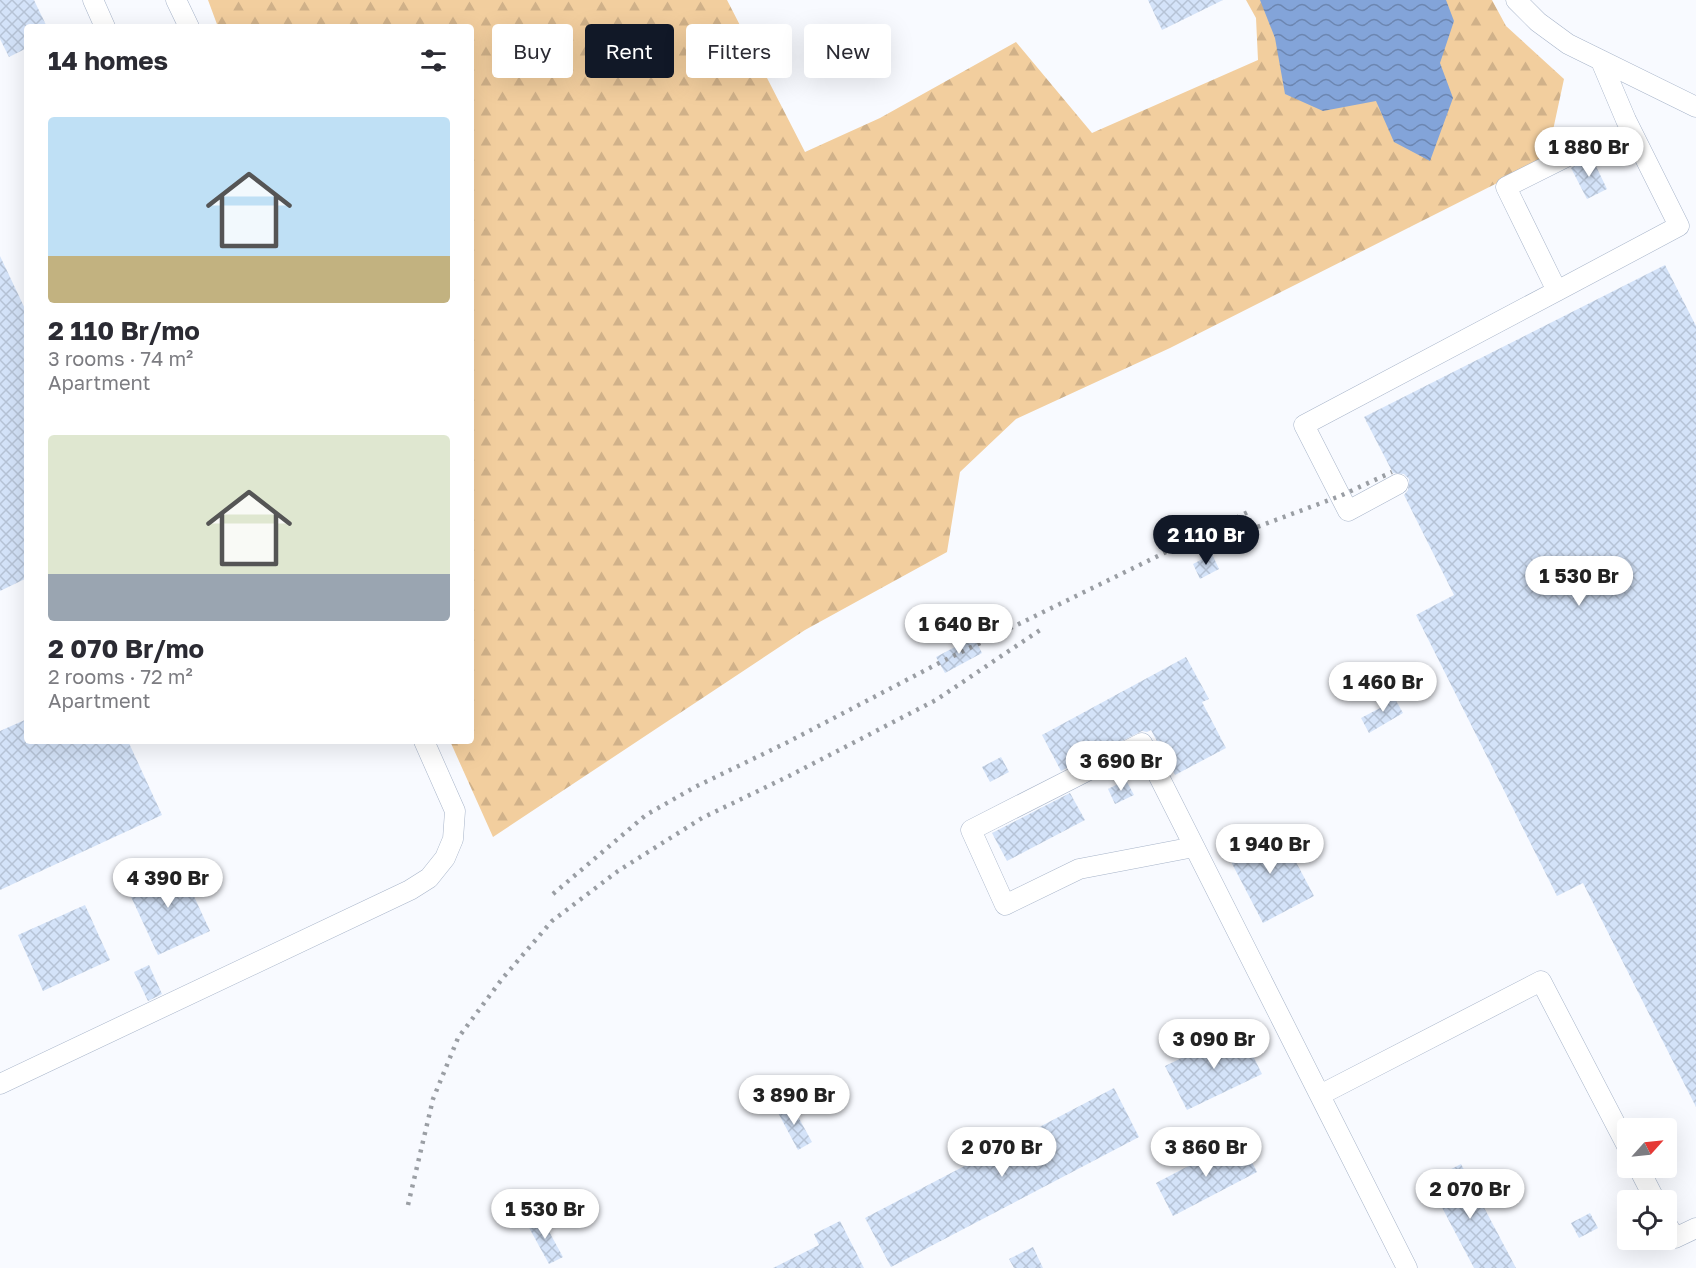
<!DOCTYPE html>
<html lang="en">
<head>
<meta charset="utf-8">
<style>
	body { margin:0; font-family:"Golos Text",sans-serif; background:#f7f7f7; color:#2b2b33; height:100vh; display:flex; flex-direction:column; font-size:22px; white-space:nowrap }
	* { box-sizing:border-box; margin:0 }
	p { font-size:20px; color:#7c7c81 }
	.icon { flex:none; width:33px; height:33px; fill:none; stroke:currentColor; stroke-width:2; stroke-linecap:round; stroke-linejoin:round }
	.map { position:relative; flex:1; overflow:hidden }
	.details { position:absolute; left:24px; top:24px; width:450px; height:720px; display:flex; flex-direction:column; background:#fff; border-radius:6px; box-shadow:0 6px 24px #0002 }
	.details>* { flex:none }
	.guide { position:absolute; left:492px; top:24px; width:570px; height:54px; display:flex; gap:12px }
	.needle { width:39px; rotate:63deg }
	.controls { position:absolute; left:1617px; top:1118px; display:grid; gap:12px }
	.controls a { display:grid; place-items:center; width:60px; height:60px; border-radius:6px; background:#fff; box-shadow:0 6px 24px #0002; font-size:30px }
	.price { position:absolute; translate:-50% -51px; padding:0 14px; border-radius:21px; background:#fff; color:#222; font-size:20px; line-height:39px; filter:drop-shadow(0 2px 3px #0008) }
	.price::after { content:''; position:absolute; left:50%; top:36px; width:18px; height:14px; margin-left:-9px; background:inherit; clip-path:polygon(0 0,100% 0,50% 100%) }
	.price.selected { background:#111827; color:#fff }
	ul { padding:0; list-style:none }
	li { display:grid; align-content:center; gap:12px; height:318px; padding:0 24px }
	li span { display:grid; place-items:center; height:186px; border-radius:6px; color:#555 }
	li>.icon { margin-inline-start:auto }
	span .icon { width:108px; height:108px; fill:#fffc; stroke-width:1 }
	li b { font-size:26px }
	h2 { display:flex; justify-content:space-between; align-items:center; height:72px; padding:0 24px; font-size:26px }
	.pill { padding:0 21px; border-radius:6px; background:#fff; box-shadow:0 6px 24px #0002; font-size:21px; line-height:54px }
	.pill.selected { background:#111827; color:#fff }
	.map>svg:first-child { display:block }
	.forest { fill:url(#forest-firs) }
	.water { fill:url(#water-waves) }
	.building { fill:url(#building-cross-hatch) }
	.lines { fill:none; stroke-linecap:round; stroke-linejoin:round }
	.minor-casing { stroke:#a7b4c9; stroke-width:21 }
	.minor { stroke:#fff; stroke-width:20 }
	.rail { stroke:#9a9ea4; stroke-width:4.5; stroke-dasharray:3 6; stroke-linecap:butt }
</style>
</head>
<body>
<div class="map">
<svg width="1696" height="1268" viewBox="0 0 1696 1268">
	<defs>
		<pattern id="forest-firs" width="22" height="20" patternUnits="userSpaceOnUse" patternTransform="scale(1.5)"><rect width="22" height="20" fill="#f2ce9e"/><path d="M5 1l3.5 6h-7zM16 11l3.5 6h-7z" fill="#d0b189"/></pattern>
		<pattern id="water-waves" width="16" height="10" patternUnits="userSpaceOnUse" patternTransform="scale(1.5)"><rect width="16" height="10" fill="#83a4d9"/><path d="M0 5q4-4 8 0t8 0" fill="none" stroke="#6c86b1"/></pattern>
		<pattern id="building-cross-hatch" width="8" height="8" patternUnits="userSpaceOnUse" patternTransform="scale(1.5)"><rect width="8" height="8" fill="#d4e3f9"/><path d="M0 0l8 8M0 8l8-8" fill="none" stroke="#b6c3d6"/></pattern>
	</defs>
	<rect width="100%" height="100%" fill="#f8faff"/>
	<path class="forest" d="M 208,0 L 727,0 L 805,152 L 880,118 L 1016,42 L 1092,133 L 1258,60 L 1256,18 L 1246,0 L 1492,0 L 1506,26 L 1564,79 L 1547,158 L 1170,348 L 1016,419 L 960,472 L 947,552 L 805,630 L 493,837 L 450,741 L 471,741 L 471,27 L 218,27 Z"/>
	<path class="water" d="M 1260,0 L 1446,0 L 1454,21 L 1440,63 L 1453,98 L 1430,161 L 1394,142 L 1376,101 L 1323,111 L 1285,94 L 1275,38 Z"/>
	<path class="building" d="M 0,0 L 34,0 L 47,27 L 27,27 L 27,48 L 9,57 L 0,39 Z
		M 1148,0 L 1223,0 L 1162,30 Z
		M 1610,127 L 1618,141 L 1600,151 L 1592,136 Z
		M 1591,156 L 1607,189 L 1587,199 L 1571,168 Z
		M 0,256 L 27,313 L 27,578 L 0,591 Z
		M 1665,265 L 1696,326 L 1696,1107 L 1583,883 L 1557,896 L 1416,615 L 1454,595 L 1404,495 L 1408,490 L 1409,479 L 1404,474 L 1393,473 L 1364,417 Z
		M 1212,554 L 1219,569 L 1200,579 L 1193,564 Z
		M 974,637 L 982,653 L 945,673 L 936,657 Z
		M 1186,657 L 1209,699 L 1202,702 L 1226,748 L 1175,775 L 1151,730 L 1147,732 L 1142,731 L 1061,771 L 1042,735 Z
		M 1390,690 L 1403,713 L 1369,733 L 1361,718 L 1384,706 L 1379,696 Z
		M 27,719 L 27,741 L 128,741 L 162,815 L 0,890 L 0,731 Z
		M 1001,757 L 1009,772 L 990,782 L 982,767 Z
		M 1126,780 L 1134,795 L 1115,804 L 1108,789 Z
		M 1070,793 L 1085,820 L 1007,861 L 992,833 Z
		M 1278,828 L 1314,896 L 1263,923 L 1227,854 Z
		M 179,864 L 210,931 L 158,955 L 127,888 Z
		M 85,905 L 110,960 L 43,991 L 18,935 Z
		M 149,965 L 162,994 L 148,1001 L 134,972 Z
		M 1240,1030 L 1262,1074 L 1187,1110 L 1165,1066 Z
		M 1114,1088 L 1139,1137 L 891,1267 L 865,1218 Z
		M 790,1102 L 812,1142 L 798,1150 L 776,1109 Z
		M 1240,1139 L 1257,1172 L 1173,1216 L 1156,1183 Z
		M 1461,1164 L 1516,1268 L 1474,1268 L 1428,1181 Z
		M 1590,1213 L 1598,1228 L 1579,1238 L 1571,1223 Z
		M 541,1217 L 563,1257 L 549,1264 L 527,1224 Z
		M 840,1221 L 864,1268 L 773,1268 L 819,1245 L 814,1234 Z
		M 1033,1247 L 1043,1268 L 1014,1268 L 1009,1259 Z"/>
	<g class="lines">
		<g class="minor-casing">
			<path id="minor" d="M 93,0 L 105,27
				M 176,0 L 189,27
				M 1516,0 L 1538,22 L 1568,44 L 1696,107
				M 1582,149 L 1506,187 L 1557,291 L 1679,226 L 1626,120 L 1601,61
				M 1398,484 L 1348,511 L 1304,425 L 1557,291
				M 1194,847 L 1079,869 L 1005,905 L 971,830 L 1142,743 L 1407,1268
				M 0,1084 L 410,890 L 429,878 L 445,858 L 453,839 L 455,811 L 424,741
				M 1320,1095 L 1541,981 L 1628,1148
				M 1638,1167 L 1655,1200
				M 1666,1223 L 1675,1238 L 1696,1228"/>
		</g>
		<use href="#minor" class="minor"/>
		<path class="rail" d="M 1190,552 L 1340,496 L 1392,472
			M 553,894 L 646,815 L 695,787 L 788,742 L 941,662 L 1250,511
			M 408,1205 L 433,1099 L 458,1038 L 502,979 L 552,921 L 618,871 L 702,818 L 789,776 L 936,700 L 1043,628"/>
	</g>
</svg>
<div class="controls">
<a><svg class="needle" viewBox="-14 -14 28 28"><path d="M0-13l5 13h-10z" fill="#e53935"/><path d="M0 13l5-13h-10z" fill="#7c7c81"/></svg></a>
<a><svg class="icon" aria-label="locate" viewBox="0 0 24 24"><circle cx="12" cy="12" r="6"/><path d="M12 2v4M12 18v4M2 12h4M18 12h4"/></svg></a>
</div>
<b class="price" style="left:1589px;top:178px">1 880 Br</b>
<b class="price selected" style="left:1206px;top:566px">2 110 Br</b>
<b class="price" style="left:1579px;top:607px">1 530 Br</b>
<b class="price" style="left:959px;top:655px">1 640 Br</b>
<b class="price" style="left:1383px;top:713px">1 460 Br</b>
<b class="price" style="left:1121px;top:792px">3 690 Br</b>
<b class="price" style="left:1270px;top:875px">1 940 Br</b>
<b class="price" style="left:168px;top:909px">4 390 Br</b>
<b class="price" style="left:1214px;top:1070px">3 090 Br</b>
<b class="price" style="left:794px;top:1126px">3 890 Br</b>
<b class="price" style="left:1002px;top:1178px">2 070 Br</b>
<b class="price" style="left:1206px;top:1178px">3 860 Br</b>
<b class="price" style="left:1470px;top:1220px">2 070 Br</b>
<b class="price" style="left:545px;top:1240px">1 530 Br</b>
<div class="guide">
<a class="pill">Buy</a>
<a class="pill selected">Rent</a>
<a class="pill">Filters</a>
<a class="pill">New</a>
</div>
<section class="details">
<h2>14 homes<svg class="icon" aria-label="filters" viewBox="0 0 24 24"><path d="M4 7h16M4 17h16"/><circle cx="9" cy="7" r="2"/><circle cx="15" cy="17" r="2"/></svg></h2>
<ul>
<li><span style="background:linear-gradient(#bfe0f5 75%,#c2b280 0)"><svg class="icon" aria-label="home" viewBox="0 0 24 24"><path d="M3 11l9-7 9 7M6 9v11h12V9"/></svg></span><div><b>2 110 Br/mo</b><p>3 rooms · 74 m²</p><p>Apartment</p></div></li>
<li><span style="background:linear-gradient(#dfe7d0 75%,#9aa5b1 0)"><svg class="icon" aria-label="home" viewBox="0 0 24 24"><path d="M3 11l9-7 9 7M6 9v11h12V9"/></svg></span><div><b>2 070 Br/mo</b><p>2 rooms · 72 m²</p><p>Apartment</p></div></li>
</ul>
</section>
</div>
</body>
</html>
